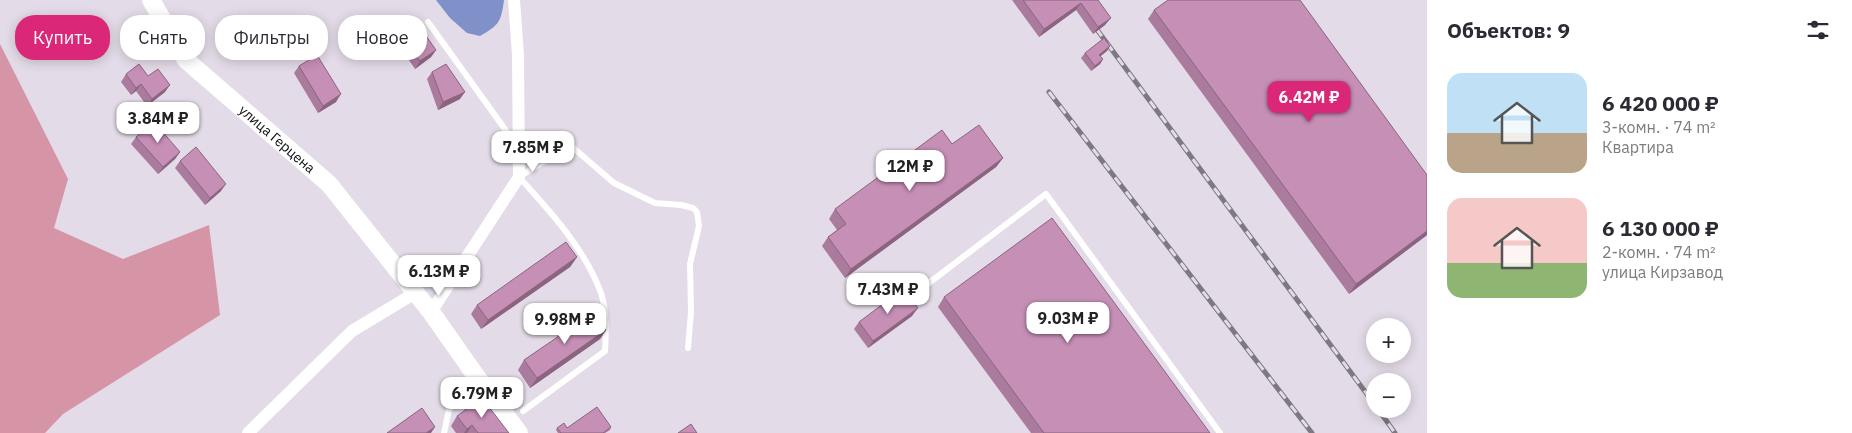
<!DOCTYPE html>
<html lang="ru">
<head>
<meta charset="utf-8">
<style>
	body { margin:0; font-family:"IBM Plex Sans",sans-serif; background:#f7f7f7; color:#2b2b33; height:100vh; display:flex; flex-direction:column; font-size:19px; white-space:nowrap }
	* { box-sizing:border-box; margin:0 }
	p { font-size:16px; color:#7c7c81 }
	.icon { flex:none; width:28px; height:28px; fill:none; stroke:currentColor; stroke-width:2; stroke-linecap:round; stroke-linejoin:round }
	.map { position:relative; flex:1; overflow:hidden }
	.panel { display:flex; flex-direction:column; background:#fff; width:425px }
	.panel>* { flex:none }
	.top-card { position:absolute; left:15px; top:15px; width:475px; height:45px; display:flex; gap:10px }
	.fabs { position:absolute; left:1366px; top:318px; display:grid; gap:10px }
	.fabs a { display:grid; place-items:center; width:45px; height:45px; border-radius:50%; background:#fff; box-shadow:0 2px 12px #0003; font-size:25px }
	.price { position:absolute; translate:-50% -42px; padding:0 11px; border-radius:10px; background:#fff; color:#222; font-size:16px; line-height:32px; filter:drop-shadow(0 1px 2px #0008) }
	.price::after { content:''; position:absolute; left:50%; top:30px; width:15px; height:11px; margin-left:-8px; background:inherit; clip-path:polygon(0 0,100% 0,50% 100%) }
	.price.active { background:#db2777; color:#fff }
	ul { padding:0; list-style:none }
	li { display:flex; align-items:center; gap:15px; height:125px; padding:0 20px }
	li span { display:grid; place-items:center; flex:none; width:140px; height:100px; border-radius:15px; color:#555 }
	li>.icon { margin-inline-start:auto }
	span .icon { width:60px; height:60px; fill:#fffc; stroke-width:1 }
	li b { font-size:21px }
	h2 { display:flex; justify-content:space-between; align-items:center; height:60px; padding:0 20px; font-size:21px }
	.chip { padding:0 18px; border-radius:20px; background:#fff; box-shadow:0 2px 12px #0003; font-size:18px; line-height:45px }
	.chip.active { background:#db2777; color:#fff }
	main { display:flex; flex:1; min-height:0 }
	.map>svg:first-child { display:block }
	.forest { fill:#d694a7 }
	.water { fill:#7f91c8 }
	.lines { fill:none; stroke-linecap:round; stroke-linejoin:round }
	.lane { stroke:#fff; stroke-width:6 }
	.street { stroke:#fff; stroke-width:12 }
	.secondary { stroke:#fff; stroke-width:18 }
	.rail-casing { stroke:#7e7981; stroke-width:5 }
	.rail { stroke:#e3dbe7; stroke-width:3; stroke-dasharray:9; stroke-linecap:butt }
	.wall { fill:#aa7b9d }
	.shaded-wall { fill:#8b647f }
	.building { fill:#c68fb6; stroke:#8b647f }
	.labels { text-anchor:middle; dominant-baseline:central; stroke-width:4.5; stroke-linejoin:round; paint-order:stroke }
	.street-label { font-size:14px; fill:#0f0d11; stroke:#e3dbe7 }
</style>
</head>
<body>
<main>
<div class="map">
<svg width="1427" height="433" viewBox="0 0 1427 433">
	<rect width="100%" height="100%" fill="#e3dbe7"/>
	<path class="forest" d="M 0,44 L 68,179 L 54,228 L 123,259 L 209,225 L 220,315 L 63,414 L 45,433 L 0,433 Z"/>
	<path class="water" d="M 436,0 L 504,0 C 501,22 499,25 480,36 L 467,33 L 450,18 Z"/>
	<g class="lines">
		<path class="lane" d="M 428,22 L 517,146
			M 917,292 L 1046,194 L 1220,433
			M 523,411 L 605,351 C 606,333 607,311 601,293 C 585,249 550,211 519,177 L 570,145 L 614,183 L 655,203 L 681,205 L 693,208 L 697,212 L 699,226 L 690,264 L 691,312 L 688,348
			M 444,433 L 449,410 L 475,377"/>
		<path class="street" d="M 431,312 L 519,177 L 518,55 L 514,0
			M 248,433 L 352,331 L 415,293"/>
		<path class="secondary" id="s1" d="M 151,0 L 186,60 L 329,184 L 431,312 L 476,376 L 519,433"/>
		<g class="rail-casing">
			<path id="rail" d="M 1075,0 L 1375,405
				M 1049,92 L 1312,433
				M 1378,409 L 1395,433"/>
		</g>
		<use href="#rail" class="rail"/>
	</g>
	<path class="wall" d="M 1012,0 L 1098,0 L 1105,25 L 1093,34 L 1076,10 L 1039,37 Z
		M 1154,10 L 1427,175 L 1427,235 L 1349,294 L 1148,19 Z
		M 403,37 L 436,50 L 431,57 L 415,69 L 398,44 Z
		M 1110,46 L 1107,51 L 1100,56 L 1103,59 L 1100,64 L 1091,71 L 1081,58 L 1085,53 Z
		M 299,66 L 336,102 L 318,113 L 294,73 Z
		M 432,72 L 460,99 L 438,110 L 427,79 Z
		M 126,74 L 148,76 L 165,92 L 147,106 L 136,91 L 131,95 L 121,82 Z
		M 136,137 L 180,152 L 175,159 L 158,174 L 131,144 Z
		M 952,144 L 1003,158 L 996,167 L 845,278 L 822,246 L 828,237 L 837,230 L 829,219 L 835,209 Z
		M 180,161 L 221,191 L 205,205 L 175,168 Z
		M 577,257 L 570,267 L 481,329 L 471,314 L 477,305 Z
		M 944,297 L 1210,433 L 1031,433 L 938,307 Z
		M 912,316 L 868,348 L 854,329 L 859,322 Z
		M 606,330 L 600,339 L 530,388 L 518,370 L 524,360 Z
		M 457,416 L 509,433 L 456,433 L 451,426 Z
		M 611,427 L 610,430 L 605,433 L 558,433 L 556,430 L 557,428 Z"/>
	<path class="shaded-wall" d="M 1081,3 L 1076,10 L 1039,37 L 1044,29 Z
		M 1111,18 L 1105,25 L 1093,34 L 1098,27 Z
		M 1110,46 L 1107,51 L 1096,60 L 1099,55 Z
		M 436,50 L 431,57 L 415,69 L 420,61 Z
		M 1103,59 L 1100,64 L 1091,71 L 1095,66 Z
		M 141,84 L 136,91 L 131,95 L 136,88 Z
		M 170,85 L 165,92 L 147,106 L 152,99 Z
		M 465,92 L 460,99 L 438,110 L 443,102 Z
		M 341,94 L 336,102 L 318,113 L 323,106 Z
		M 180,152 L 175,159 L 158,174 L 163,167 Z
		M 1003,158 L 996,167 L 845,278 L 851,269 Z
		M 226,184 L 221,191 L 205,205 L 210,198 Z
		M 1427,231 L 1427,235 L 1349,294 L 1356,284 Z
		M 577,257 L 570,267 L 481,329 L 488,320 Z
		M 918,308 L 912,316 L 868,348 L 873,341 Z
		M 606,330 L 600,339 L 530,388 L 537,378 Z
		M 472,425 L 467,433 L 464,433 L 467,429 Z
		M 435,427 L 431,433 L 426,433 Z"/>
	<path class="building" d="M 1023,0 L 1098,0 L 1111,18 L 1098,27 L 1081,3 L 1044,29 Z
		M 1168,0 L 1300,0 L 1427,175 L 1427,231 L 1356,284 L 1154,10 Z
		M 419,26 L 436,50 L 420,61 L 403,37 Z
		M 1104,38 L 1110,46 L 1099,55 L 1103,59 L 1095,66 L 1085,53 Z
		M 317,55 L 341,94 L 323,106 L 299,66 Z
		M 139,64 L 148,76 L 158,69 L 170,85 L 152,99 L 141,84 L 136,88 L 126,74 Z
		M 446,64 L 465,92 L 443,102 L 432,72 Z
		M 154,122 L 180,152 L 163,167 L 136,137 Z
		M 979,125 L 1003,158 L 851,269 L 828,237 L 846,224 L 835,209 L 942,130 L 952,144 Z
		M 196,147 L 226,184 L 210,198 L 180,161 Z
		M 1052,218 L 1210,433 L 1044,433 L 944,297 Z
		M 566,242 L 577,257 L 488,320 L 477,305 Z
		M 903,289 L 918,308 L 873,341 L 859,322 Z
		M 594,312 L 606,330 L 537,378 L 524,360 Z
		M 482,398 L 509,433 L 478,433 L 472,425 L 467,429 L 457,416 Z
		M 597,407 L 611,427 L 603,433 L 561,433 L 557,428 L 564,423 L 567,428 Z
		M 422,408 L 435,427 L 426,433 L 387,433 Z
		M 691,424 L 697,433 L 678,433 Z"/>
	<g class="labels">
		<g class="street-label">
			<text stroke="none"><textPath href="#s1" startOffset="190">улица Герцена</textPath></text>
		</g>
	</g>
</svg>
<div class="fabs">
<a>+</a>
<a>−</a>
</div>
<b class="price active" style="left:1309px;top:123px">6.42M ₽</b>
<b class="price" style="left:158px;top:144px">3.84M ₽</b>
<b class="price" style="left:533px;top:173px">7.85M ₽</b>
<b class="price" style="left:910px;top:192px">12M ₽</b>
<b class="price" style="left:439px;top:297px">6.13M ₽</b>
<b class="price" style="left:888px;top:315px">7.43M ₽</b>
<b class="price" style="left:1068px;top:344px">9.03M ₽</b>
<b class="price" style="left:565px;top:345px">9.98M ₽</b>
<b class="price" style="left:482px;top:419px">6.79M ₽</b>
<div class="top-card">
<a class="chip active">Купить</a>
<a class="chip">Снять</a>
<a class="chip">Фильтры</a>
<a class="chip">Новое</a>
</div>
</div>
<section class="panel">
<h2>Объектов: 9<svg class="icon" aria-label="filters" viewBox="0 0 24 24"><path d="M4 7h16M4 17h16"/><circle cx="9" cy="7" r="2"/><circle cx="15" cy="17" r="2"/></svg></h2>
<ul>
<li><span style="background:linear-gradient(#bfe0f5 60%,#b9a48a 0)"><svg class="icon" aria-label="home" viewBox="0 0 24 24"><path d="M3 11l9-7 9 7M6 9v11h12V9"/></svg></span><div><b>6 420 000 ₽</b><p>3-комн. · 74 m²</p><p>Квартира</p></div></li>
<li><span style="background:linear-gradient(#f6c9c9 65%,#8fb573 0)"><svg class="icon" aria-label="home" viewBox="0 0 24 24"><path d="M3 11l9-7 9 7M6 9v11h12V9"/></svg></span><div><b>6 130 000 ₽</b><p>2-комн. · 74 m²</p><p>улица Кирзавод</p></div></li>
</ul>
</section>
</main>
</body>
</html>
